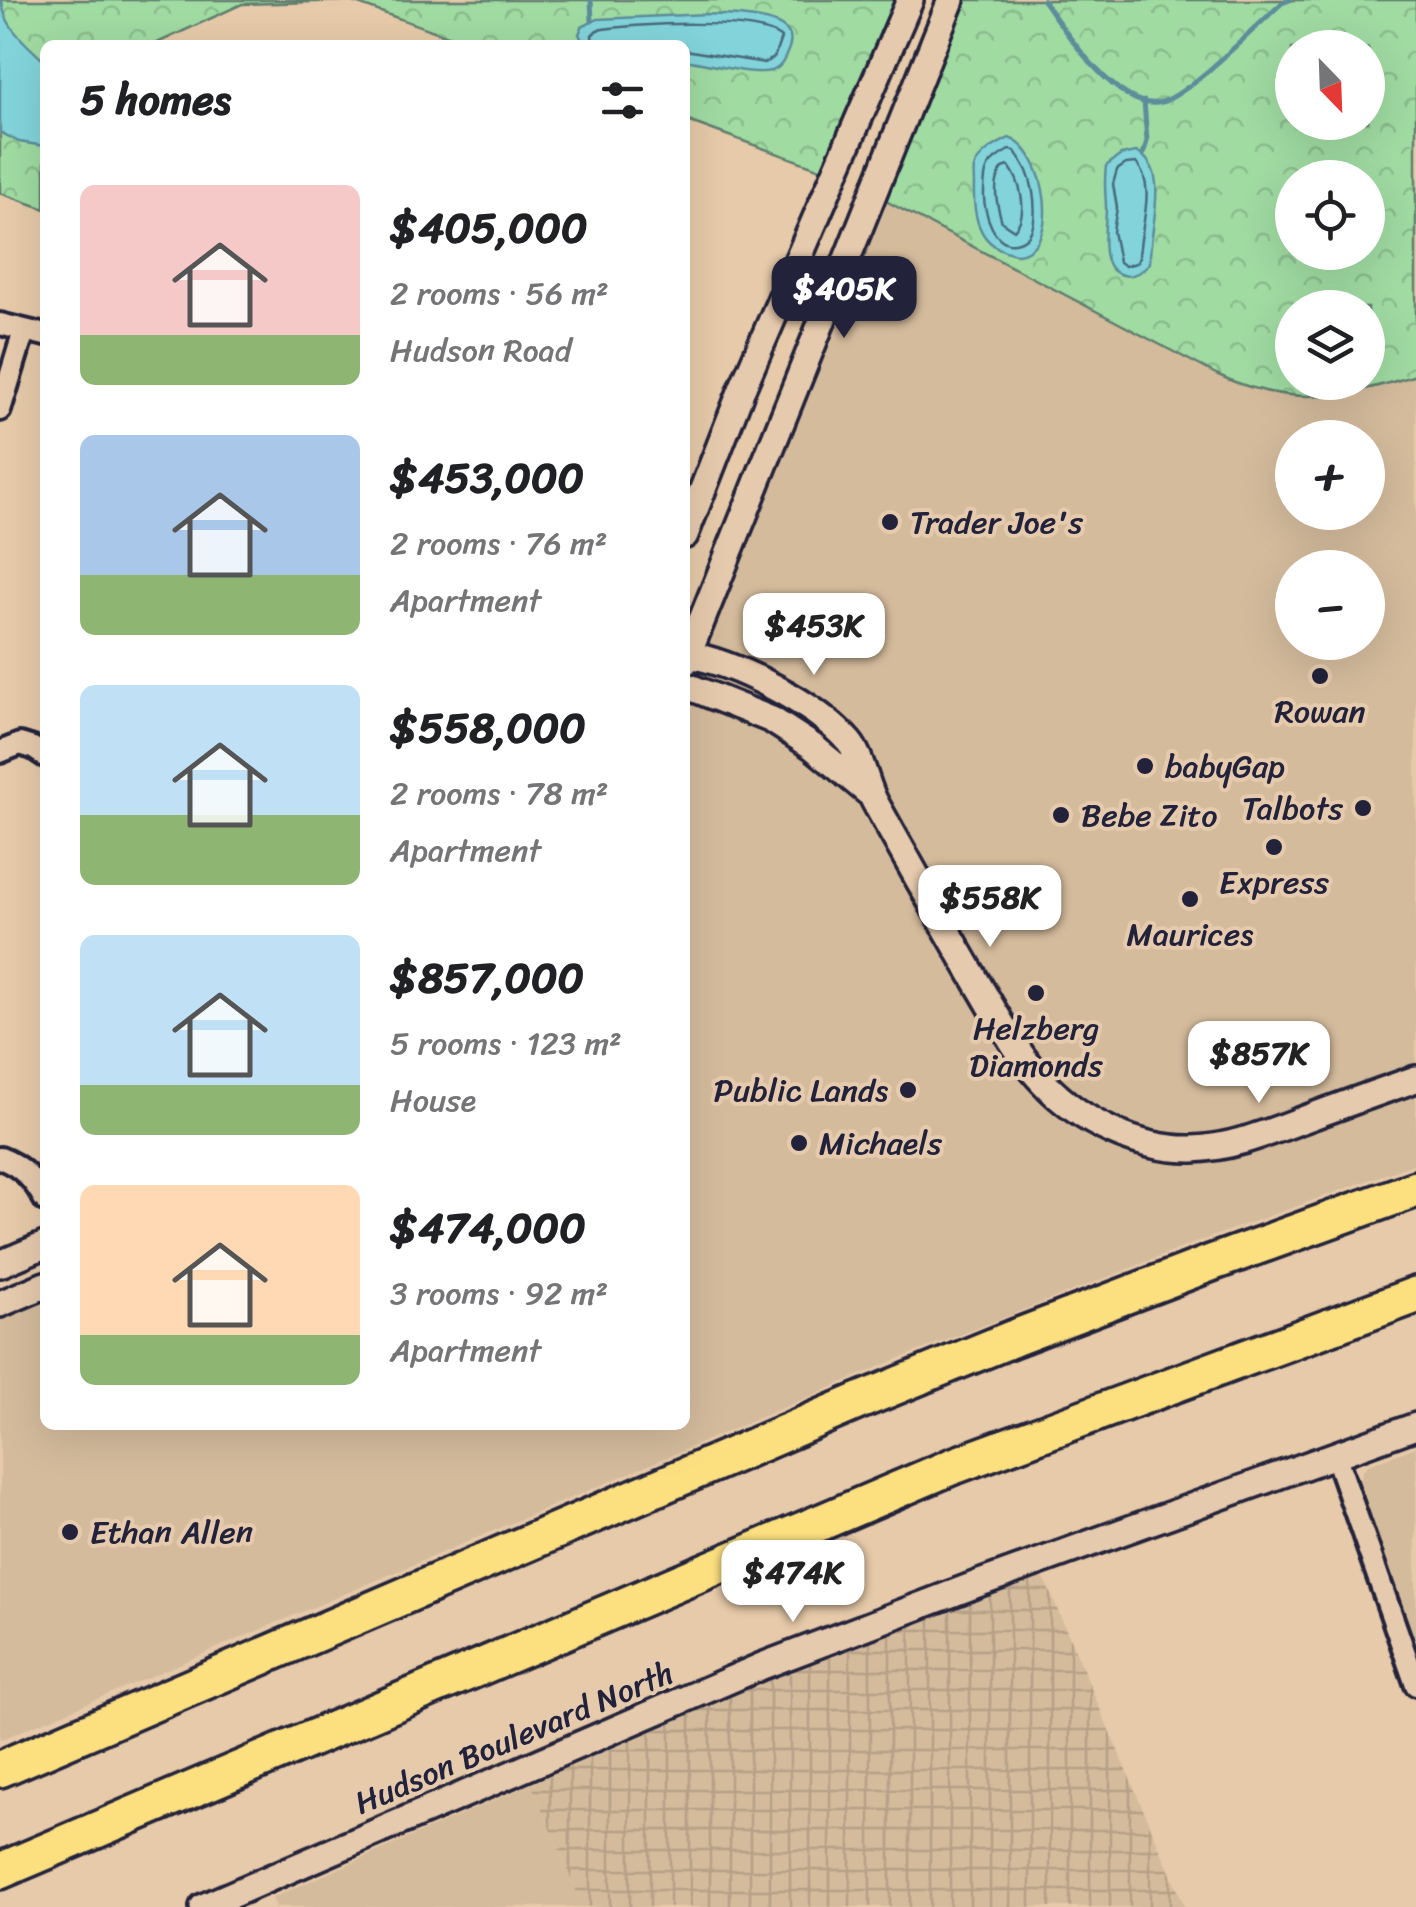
<!DOCTYPE html>
<html lang="en">
<head>
<meta charset="utf-8">
<style>
	body { margin:0; font-family:Sriracha,sans-serif; background:#f6f6f6; color:#202124; height:100vh; display:flex; flex-direction:column; font-size:38px; white-space:nowrap }
	* { box-sizing:border-box; margin:0 }
	p { font-size:32px; color:#757577 }
	.icon { flex:none; width:55px; height:55px; fill:none; stroke:currentColor; stroke-width:2; stroke-linecap:round; stroke-linejoin:round }
	.map { position:relative; flex:1; overflow:hidden }
	.panel { position:absolute; left:40px; top:40px; width:650px; height:1390px; display:flex; flex-direction:column; background:#fff; border-radius:15px; box-shadow:0 10px 40px #0002 }
	.panel>* { flex:none }
	.needle { width:65px; rotate:157deg }
	.controls { position:absolute; left:1275px; top:30px; display:grid; gap:20px }
	.controls a { display:grid; place-items:center; width:110px; height:110px; border-radius:50%; background:#fff; box-shadow:0 10px 40px #0002; font-size:50px }
	.price { position:absolute; translate:-50% -85px; padding:0 22px; border-radius:20px; background:#fff; color:#222; font-size:32px; line-height:65px; filter:drop-shadow(0 2px 5px #0008) }
	.price::after { content:''; position:absolute; left:50%; top:60px; width:30px; height:22px; margin-left:-15px; background:inherit; clip-path:polygon(0 0,100% 0,50% 100%) }
	.price.selected { background:#22223b; color:#fff }
	ul { padding:0; list-style:none }
	li { display:flex; align-items:center; gap:30px; height:250px; padding:0 40px }
	li span { display:grid; place-items:center; flex:none; width:280px; height:200px; border-radius:15px; color:#555 }
	li>.icon { margin-inline-start:auto }
	span .icon { width:120px; height:120px; fill:#fffc; stroke-width:1 }
	li b { font-size:42px }
	h2 { display:flex; justify-content:space-between; align-items:center; height:120px; padding:0 40px; font-size:42px }
	.map>svg:first-child { display:block }
	.built { fill:#d4bb9c; fill-rule:evenodd }
	.industrial { fill:url(#industrial-grid) }
	.park { fill:url(#park-crowns); stroke:#617e6e; stroke-width:2.5; fill-rule:evenodd }
	.water { fill:#82d4da; stroke:#5c8d9a; stroke-width:2.5 }
	.lines { fill:none; stroke-linecap:round; stroke-linejoin:round }
	.shore { stroke:#48697b; stroke-width:2.5 }
	.stream { stroke:#5c8d9a; stroke-width:5 }
	.minor-casing { stroke:#22223b; stroke-width:28 }
	.tertiary-casing { stroke:#22223b; stroke-width:32 }
	.motorway-casing { stroke:#22223b; stroke-width:42 }
	.minor { stroke:#e6caad; stroke-width:20 }
	.tertiary { stroke:#e6caad; stroke-width:25 }
	.motorway { stroke:#fce080; stroke-width:35 }
	.poi-dot { fill:#22223b; stroke:#e6caad; stroke-width:4 }
	.labels { text-anchor:middle; dominant-baseline:central; stroke-width:8; stroke-linejoin:round; paint-order:stroke }
	.poi-label { font-size:32px; fill:#22223b; stroke:#e6caad; text-anchor:start }
	.street-label { font-size:32px; fill:#22223b; stroke:#e6caad }
</style>
</head>
<body>
<div class="map">
<svg width="1416" height="1907" viewBox="0 0 1416 1907">
	<defs>
		<pattern id="industrial-grid" width="8" height="8" patternUnits="userSpaceOnUse" patternTransform="scale(2.5)"><rect width="8" height="8" fill="#d4bb9c"/><path d="M0 4h8M4 0v8" fill="none" stroke="#b6a087"/></pattern>
		<pattern id="park-crowns" width="20" height="18" patternUnits="userSpaceOnUse" patternTransform="scale(2.5)"><rect width="20" height="18" fill="#a0dba2"/><path d="M2 6a3 3 0 1 1 6 0M12 15a3 3 0 1 1 6 0" fill="none" stroke="#8abc8c"/></pattern>
	</defs>
	<rect width="100%" height="100%" fill="#e6caa9"/>
	<filter id="ink" filterUnits="userSpaceOnUse"><feTurbulence type="fractalNoise" baseFrequency=".01" numOctaves="2"/><feDisplacementMap in="SourceGraphic" scale="20" xChannelSelector="R" yChannelSelector="G"/><feConvolveMatrix kernelMatrix="1 2 1 2 8 2 1 2 1" color-interpolation-filters="sRGB"/></filter>
	<g filter="url(#ink)">
		<path class="built" d="M 873,194 L 1216,374 L 1253,390 L 1282,395 L 1349,394 L 1416,375 L 1416,1163 L 1192,1244 L 898,1359 L 0,1740 L 0,1304 L 45,1285 L 45,1425 L 685,1425 L 685,662 ZM 1292,438 L 1368,438 L 1368,512 L 1292,512 ZM 1292,568 L 1368,568 L 1368,642 L 1292,642 Z
			M 1416,1447 L 1416,1648 L 1360,1481 L 1362,1472 L 1368,1465 Z
			M 531,1784 L 583,1907 L 276,1907 L 272,1898 Z"/>
		<path class="industrial" d="M 1043,1576 L 1185,1907 L 583,1907 L 531,1784 L 802,1666 Z"/>
		<path class="park" d="M 0,0 L 896,0 L 823,170 L 685,120 L 685,45 L 473,45 L 350,1 L 242,4 L 153,45 L 45,45 L 45,209 L 0,193 Z
			M 962,0 L 1416,0 L 1416,375 C 1343,398 1288,408 1216,374 L 882,199 ZM 1292,48 L 1368,48 L 1368,122 L 1292,122 ZM 1292,178 L 1368,178 L 1368,252 L 1292,252 ZM 1292,308 L 1368,308 L 1368,382 L 1292,382 Z"/>
		<path class="water" d="M 0,0 L 2,0 C 3,27 27,44 45,62 L 45,146 L 19,142 L 0,132 Z
			M 708,14 C 729,16 802,14 789,48 C 785,58 782,68 771,71 C 754,76 704,63 685,60 L 685,45 L 591,45 L 582,40 L 579,34 L 582,27 L 598,19 Z
			M 1009,138 C 1046,150 1063,248 1018,254 C 1015,254 1007,252 1003,250 C 976,240 973,210 974,184 C 974,179 973,173 974,168 C 979,153 996,145 1009,138 Z
			M 1136,152 C 1173,168 1148,231 1150,263 C 1143,270 1134,278 1123,275 C 1095,270 1107,224 1106,205 C 1105,190 1104,180 1106,166 L 1121,155 Z"/>
		<g class="lines">
			<path class="shore" d="M 593,45 L 592,35 L 597,30 C 630,24 758,17 781,38 L 774,58 L 764,63 L 685,50
				M 1009,150 L 1015,151 C 1019,158 1024,164 1027,171 C 1034,188 1043,235 1019,242 C 994,251 983,210 984,193 C 984,168 987,162 1009,150 Z
				M 1136,163 C 1158,187 1139,229 1139,259 L 1136,263 L 1125,266 L 1119,262 L 1113,231 L 1117,208 L 1113,184 L 1117,170 L 1126,164 Z
				M 1009,166 C 1021,182 1029,215 1014,230 L 1002,222 C 997,205 991,184 1003,168 Z"/>
			<path class="stream" d="M 591,0 L 592,21
				M 1043,0 C 1063,29 1120,115 1162,102 C 1192,92 1256,26 1282,3 L 1290,0
				M 1143,155 L 1147,141 L 1144,101"/>
			<g class="minor-casing">
				<path id="minor" d="M 0,324 L 45,335
					M 0,410 L 24,331
					M 0,752 L 20,744 L 33,748 L 45,756
					M 0,1158 C 22,1166 34,1180 45,1200
					M 1335,1454 L 1416,1685"/>
			</g>
			<g class="tertiary-casing">
				<path id="tertiary" d="M 685,535 L 742,389 L 910,0
					M 685,654 C 736,663 815,703 849,742 C 862,757 866,787 876,804 C 911,866 945,928 981,989 C 1000,1021 1018,1056 1044,1083 C 1081,1122 1138,1150 1193,1149 C 1230,1148 1267,1133 1302,1120 C 1340,1106 1378,1092 1416,1079
					M 685,662 L 951,0
					M 685,685 L 772,720 L 812,746 L 869,793
					M 0,1264 L 45,1245
					M 0,1304 L 45,1285
					M 203,1907 L 762,1666 L 980,1583 L 1416,1426"/>
			</g>
			<g class="motorway-casing">
				<path id="motorway" d="M 0,1769 L 857,1402 L 1014,1338 L 1211,1263 L 1416,1189
					M 0,1871 L 951,1467 L 1416,1295"/>
			</g>
			<use href="#minor" class="minor"/>
			<use href="#tertiary" class="tertiary"/>
			<use href="#motorway" class="motorway"/>
		</g>
	</g>
	<g class="poi-dot">
		<circle cx="890" cy="522" r="10"/>
		<circle cx="1320" cy="676" r="10"/>
		<circle cx="1145" cy="766" r="10"/>
		<circle cx="1363" cy="808" r="10"/>
		<circle cx="1061" cy="815" r="10"/>
		<circle cx="1274" cy="847" r="10"/>
		<circle cx="1190" cy="899" r="10"/>
		<circle cx="1036" cy="993" r="10"/>
		<circle cx="908" cy="1090" r="10"/>
		<circle cx="799" cy="1143" r="10"/>
		<circle cx="70" cy="1532" r="10"/>
	</g>
	<g class="labels">
		<g class="poi-label">
			<text x="910" y="522">Trader Joe's</text>
			<text x="1320" y="711" text-anchor="middle">Rowan</text>
			<text x="1165" y="766">babyGap</text>
			<text x="1343" y="808" text-anchor="end">Talbots</text>
			<text x="1081" y="815">Bebe Zito</text>
			<text x="1274" y="882" text-anchor="middle">Express</text>
			<text x="1190" y="934" text-anchor="middle">Maurices</text>
			<text x="1036" y="1028" text-anchor="middle">Helzberg<tspan x="1036" dy="37">Diamonds</tspan></text>
			<text x="888" y="1090" text-anchor="end">Public Lands</text>
			<text x="819" y="1143">Michaels</text>
			<text x="90" y="1532">Ethan Allen</text>
		</g>
		<g class="street-label">
			<text transform="translate(514 1738) rotate(-23)">Hudson Boulevard North</text>
		</g>
	</g>
</svg>
<div class="controls">
<a><svg class="needle" viewBox="-14 -14 28 28"><path d="M0-13l5 13h-10z" fill="#e53935"/><path d="M0 13l5-13h-10z" fill="#757577"/></svg></a>
<a><svg class="icon" aria-label="locate" viewBox="0 0 24 24"><circle cx="12" cy="12" r="6"/><path d="M12 2v4M12 18v4M2 12h4M18 12h4"/></svg></a>
<a><svg class="icon" aria-label="layers" viewBox="0 0 24 24"><path d="M12 4l9 5-9 5-9-5zM3 14l9 5 9-5"/></svg></a>
<a>+</a>
<a>−</a>
</div>
<b class="price selected" style="left:844px;top:341px">$405K</b>
<b class="price" style="left:814px;top:678px">$453K</b>
<b class="price" style="left:990px;top:950px">$558K</b>
<b class="price" style="left:1259px;top:1106px">$857K</b>
<b class="price" style="left:793px;top:1625px">$474K</b>
<section class="panel">
<h2>5 homes<svg class="icon" aria-label="filters" viewBox="0 0 24 24"><path d="M4 7h16M4 17h16"/><circle cx="9" cy="7" r="2"/><circle cx="15" cy="17" r="2"/></svg></h2>
<ul>
<li><span style="background:linear-gradient(#f6c9c9 75%,#8fb573 0)"><svg class="icon" aria-label="home" viewBox="0 0 24 24"><path d="M3 11l9-7 9 7M6 9v11h12V9"/></svg></span><div><b>$405,000</b><p>2 rooms · 56 m²</p><p>Hudson Road</p></div></li>
<li><span style="background:linear-gradient(#a9c7e8 70%,#8fb573 0)"><svg class="icon" aria-label="home" viewBox="0 0 24 24"><path d="M3 11l9-7 9 7M6 9v11h12V9"/></svg></span><div><b>$453,000</b><p>2 rooms · 76 m²</p><p>Apartment</p></div></li>
<li><span style="background:linear-gradient(#bfe0f5 65%,#8fb573 0)"><svg class="icon" aria-label="home" viewBox="0 0 24 24"><path d="M3 11l9-7 9 7M6 9v11h12V9"/></svg></span><div><b>$558,000</b><p>2 rooms · 78 m²</p><p>Apartment</p></div></li>
<li><span style="background:linear-gradient(#bfe0f5 75%,#8fb573 0)"><svg class="icon" aria-label="home" viewBox="0 0 24 24"><path d="M3 11l9-7 9 7M6 9v11h12V9"/></svg></span><div><b>$857,000</b><p>5 rooms · 123 m²</p><p>House</p></div></li>
<li><span style="background:linear-gradient(#ffd9b3 75%,#8fb573 0)"><svg class="icon" aria-label="home" viewBox="0 0 24 24"><path d="M3 11l9-7 9 7M6 9v11h12V9"/></svg></span><div><b>$474,000</b><p>3 rooms · 92 m²</p><p>Apartment</p></div></li>
</ul>
</section>
</div>
</body>
</html>
